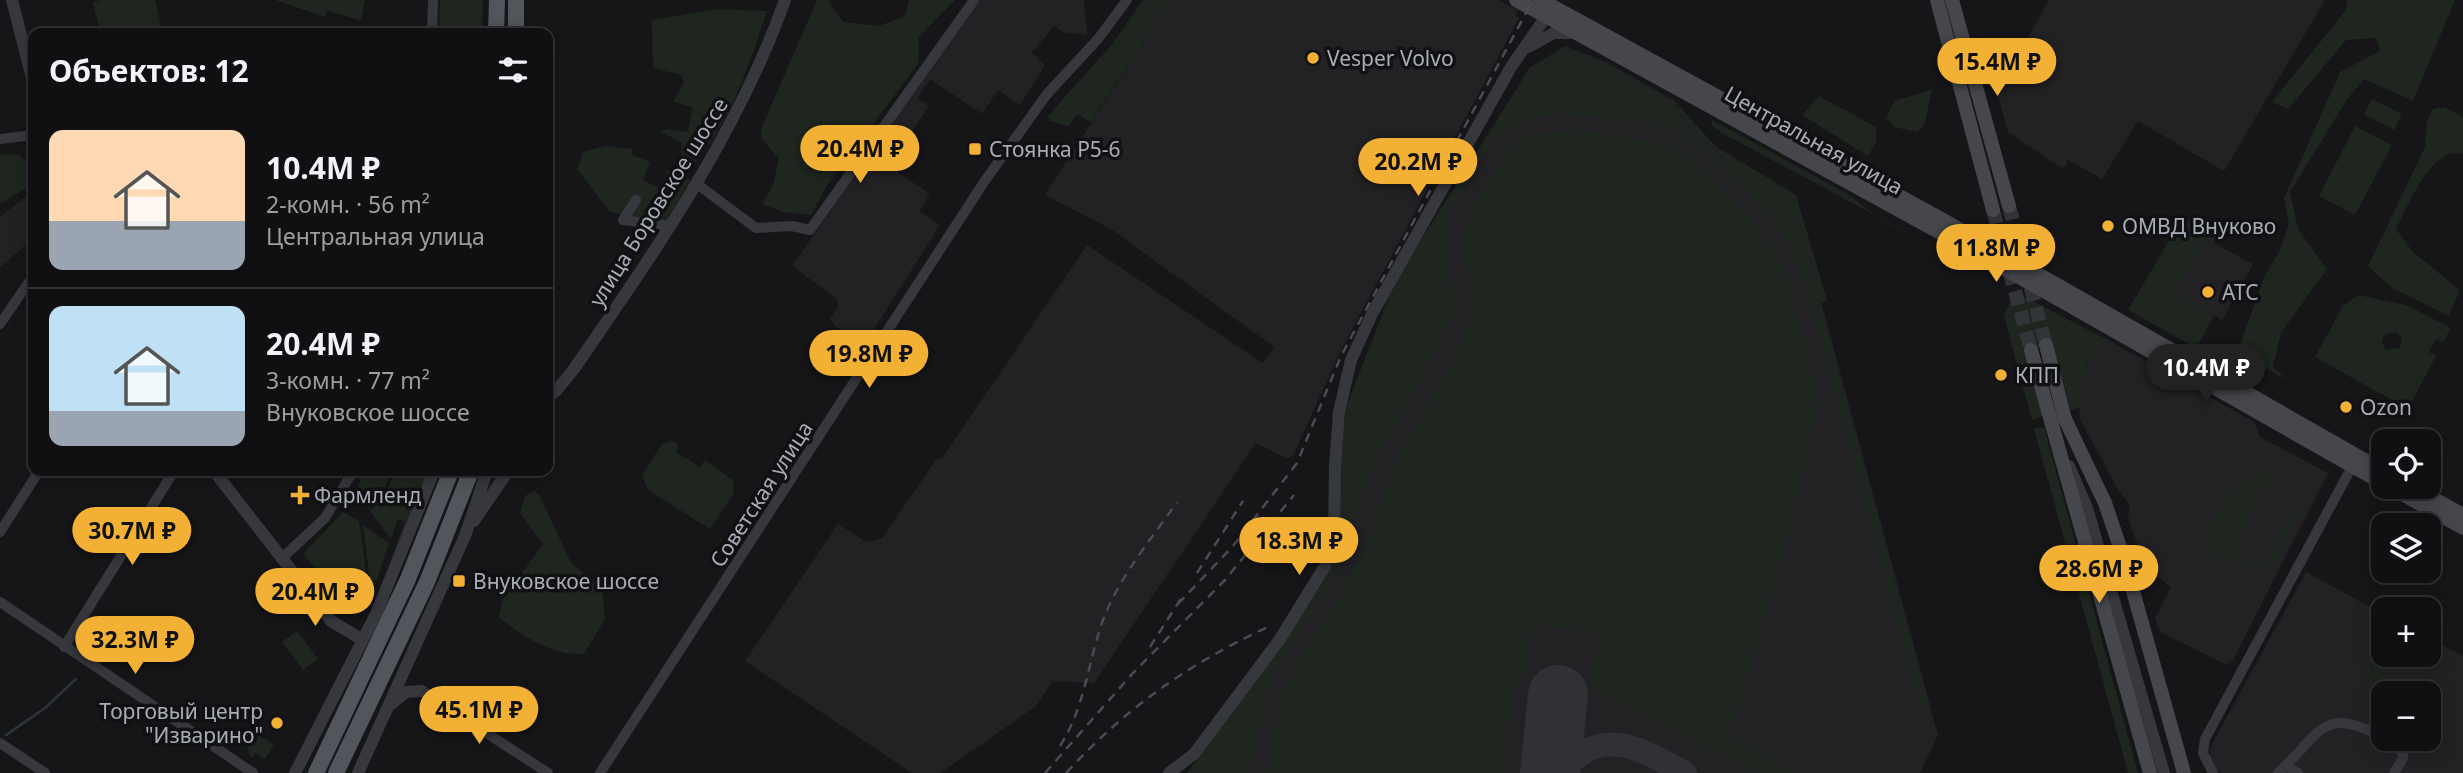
<!DOCTYPE html>
<html lang="ru">
<head>
<meta charset="utf-8">
<style>
	body { margin:0; font-family:"Noto Sans",sans-serif; background:#1e1e20; color:#f1f3f6; height:100vh; display:flex; flex-direction:column; font-size:26px; white-space:nowrap }
	* { box-sizing:border-box; margin:0 }
	p { font-size:23px; color:#9c9d9f }
	.icon { flex:none; width:38px; height:38px; fill:none; stroke:currentColor; stroke-width:2; stroke-linecap:round; stroke-linejoin:round }
	.map { position:relative; flex:1; overflow:hidden }
	.drawer { position:absolute; left:28px; top:28px; width:525px; height:448px; display:flex; flex-direction:column; background:#101012; border-radius:14px; box-shadow:0 4px 18px #0003,0 0 0 2px #303032 }
	.drawer>* { flex:none }
	.fabs { position:absolute; left:2371px; top:429px; display:grid; gap:14px }
	.fabs a { display:grid; place-items:center; width:70px; height:70px; border-radius:14px; background:#101012; box-shadow:0 4px 18px #0003,0 0 0 2px #303032; font-size:35px }
	.price { position:absolute; translate:-50% -60px; padding:0 16px; border-radius:24px; background:#f2b134; color:#111; font-size:23px; line-height:46px; filter:drop-shadow(0 2px 4px #0008) }
	.price::after { content:''; position:absolute; left:50%; top:42px; width:21px; height:16px; margin-left:-10px; background:inherit; clip-path:polygon(0 0,100% 0,50% 100%) }
	.price.on { background:#222; color:#fff }
	ul { padding:0; list-style:none }
	li { display:flex; align-items:center; gap:21px; height:175px; padding:0 21px }
	li+li { border-top:2px solid #303032 }
	li span { display:grid; place-items:center; flex:none; width:196px; height:140px; border-radius:14px; color:#555 }
	li>.icon { margin-inline-start:auto }
	span .icon { width:84px; height:84px; fill:#fffc; stroke-width:1 }
	li b { font-size:30px }
	h2 { display:flex; justify-content:space-between; align-items:center; height:84px; padding:0 21px; font-size:30px }
	.map>svg:first-child { display:block }
	.built { fill:#222225; fill-rule:evenodd }
	.green { fill:#1e261f; fill-rule:evenodd }
	.lines { fill:none; stroke-linecap:round; stroke-linejoin:round }
	.stream { stroke:#2c353c; stroke-width:2.5 }
	.taxiway { stroke:#303135; stroke-width:24 }
	.runway { stroke:#303135; stroke-width:60 }
	.secondary-tunnel { stroke:#333438; stroke-width:14; stroke-dasharray:14 7; stroke-linecap:butt }
	.minor { stroke:#37383d; stroke-width:10 }
	.tertiary { stroke:#37383d; stroke-width:12 }
	.secondary { stroke:#45474d; stroke-width:14 }
	.primary { stroke:#53555c; stroke-width:16 }
	.rail { stroke:#4a4c52; stroke-width:2.5; stroke-dasharray:9 7; stroke-linecap:butt }
	.poi-dot { fill:#f2b134; stroke:#111113; stroke-width:2.5 }
	.labels { text-anchor:middle; dominant-baseline:central; stroke-width:7; stroke-linejoin:round; paint-order:stroke }
	.poi-label { font-size:21px; fill:#a8adb8; stroke:#111113; text-anchor:start }
	.street-label { font-size:21px; fill:#a8adb8; stroke:#111113 }
</style>
</head>
<body>
<div class="map">
<svg width="2463" height="773" viewBox="0 0 2463 773">
	<rect width="100%" height="100%" fill="#161618"/>
	<path class="built" d="M 977,0 L 1084,0 L 1087,35 L 1063,32 L 1054,26 L 1032,53 L 1045,65 L 1020,105 L 998,90 L 982,114 L 930,79 L 917,98 L 929,106 L 889,166 L 930,194 L 919,211 L 940,225 L 866,342 L 837,328 L 830,319 L 838,306 L 837,299 L 792,266 Z
		M 1170,0 L 1499,0 L 1518,10 L 1516,15 L 1519,18 L 1341,350 L 1293,456 L 1288,459 L 1256,443 L 1094,683 L 1053,681 L 1035,707 L 940,773 L 912,773 L 745,661 L 838,524 L 866,542 L 882,538 L 936,460 L 943,457 L 1087,245 L 1263,363 L 1274,347 L 1111,229 L 1045,195 Z
		M 2049,0 L 2325,0 L 2224,171 L 2138,121 L 2102,179 L 2068,160 L 2063,169 L 2008,132 L 1997,93 Z
		M 1565,46 L 1608,63 L 1675,101 L 1688,127 L 1800,223 L 1938,735 L 1920,773 L 1190,773 L 1301,624 L 1416,263 L 1529,68 Z
		M 33,191 L 33,239 L 0,267 L 0,217 Z
		M 2205,238 L 2253,264 L 2222,320 L 2174,293 Z
		M 2108,340 L 2254,422 L 2260,437 L 2328,473 L 2232,662 L 2227,665 L 2160,632 L 2155,618 L 2171,587 L 2146,568 L 2128,519 L 2130,505 L 2117,488 L 2079,417 L 2087,361 Z
		M 2306,572 L 2383,614 L 2384,654 L 2429,654 L 2429,638 L 2463,656 L 2463,773 L 2221,773 L 2217,770 L 2210,759 L 2210,748 ZM 2384,693 L 2429,693 L 2429,738 L 2384,738 Z"/>
	<path class="green" d="M 101,0 L 155,0 L 163,33 L 100,33 L 93,2 Z
		M 275,0 L 365,0 L 361,21 L 327,10 L 325,17 Z
		M 440,0 L 483,0 L 482,33 L 439,33 Z
		M 817,0 L 828,0 L 843,22 L 879,26 L 905,16 L 909,0 L 955,0 L 919,37 L 918,64 L 826,187 L 811,215 L 783,212 L 762,204 L 773,185 L 779,159 L 762,139 L 761,129 Z
		M 1143,0 L 1170,0 L 1091,122 L 1077,114 L 1069,126 L 1049,121 L 1048,116 L 1114,42 Z
		M 2347,0 L 2455,0 L 2413,101 L 2364,79 L 2348,98 L 2290,192 L 2298,229 L 2327,269 L 2281,333 L 2273,367 L 2286,379 L 2237,354 L 2264,277 L 2280,250 L 2289,224 L 2284,198 L 2340,72 L 2380,51 L 2376,38 L 2346,40 L 2288,109 L 2272,102 L 2346,10 Z
		M 716,9 L 767,11 C 748,68 734,113 696,162 L 682,158 L 681,142 L 660,131 L 668,129 L 687,132 L 693,108 L 673,101 L 684,83 L 681,75 L 653,68 L 652,20 Z
		M 1565,48 L 1608,65 L 1672,102 L 1685,129 L 1799,225 L 1928,704 L 1919,707 L 1815,322 L 1788,240 L 1754,198 L 1682,135 L 1654,123 L 1557,113 L 1520,122 L 1492,140 L 1449,210 L 1445,231 L 1446,260 L 1452,291 L 1452,318 L 1367,478 L 1347,557 L 1277,666 L 1264,697 L 1250,773 L 1187,773 L 1280,644 L 1331,561 L 1346,407 L 1390,295 L 1411,256 L 1529,69 Z
		M 1932,90 L 1924,126 L 1917,132 L 1894,127 L 1886,118 L 1894,101 Z
		M 1819,96 L 1876,127 L 1876,142 L 1868,156 L 1802,115 Z
		M 2372,99 L 2402,114 L 2394,130 L 2364,114 Z
		M 1675,101 L 1715,146 L 1796,195 L 1827,300 L 1821,303 L 1800,223 L 1688,127 Z
		M 2444,107 L 2463,117 L 2463,154 C 2430,146 2410,204 2396,229 L 2413,252 L 2460,290 L 2449,316 L 2392,288 L 2368,266 L 2425,147 L 2427,121 L 2433,109 Z
		M 1712,120 L 1846,193 L 1884,221 L 1964,263 L 1722,133 L 1712,126 Z
		M 2355,126 L 2392,145 L 2355,215 L 2319,196 Z
		M 1578,130 L 1662,143 L 1682,153 L 1750,217 L 1773,248 L 1786,273 L 1819,402 L 1792,518 L 1739,707 L 1723,733 L 1797,773 L 1756,773 L 1591,690 L 1597,633 L 1532,623 L 1525,675 L 1512,688 L 1503,773 L 1268,773 L 1272,737 L 1287,681 L 1359,562 L 1398,458 L 1455,357 L 1466,331 L 1471,287 L 1464,261 L 1464,235 L 1469,215 L 1502,159 L 1517,144 L 1534,134 Z
		M 608,146 L 632,149 L 632,155 L 650,162 L 643,180 L 661,189 L 668,170 L 690,180 L 665,223 L 610,212 L 577,169 L 584,151 Z
		M 0,154 L 19,155 L 30,166 L 33,184 L 0,204 Z
		M 2183,217 L 2218,235 L 2214,243 L 2205,238 L 2175,293 L 2214,316 L 2196,348 L 2128,310 Z
		M 2019,294 L 2108,340 L 2087,361 L 2081,407 L 2071,410 L 2052,344 L 2026,351 L 2043,416 L 2032,420 L 2004,316 L 2010,301 Z
		M 2358,295 L 2406,305 L 2451,328 L 2443,342 L 2436,339 L 2429,352 L 2436,356 L 2408,409 L 2315,357 L 2343,306 ZM 2396,332 L 2402,338 L 2400,348 L 2386,350 L 2382,343 L 2384,335 Z
		M 2044,427 L 2138,773 L 2128,773 L 2034,429 Z
		M 670,441 L 678,444 L 676,452 L 700,467 L 705,460 L 733,480 L 734,493 L 710,529 L 648,490 L 642,475 L 662,444 Z
		M 2270,466 L 2281,470 L 2258,493 L 2235,554 L 2246,562 L 2265,566 L 2292,507 L 2297,514 L 2277,566 L 2263,571 L 2209,553 L 2204,536 L 2225,494 Z
		M 364,471 L 391,471 L 382,495 L 369,509 L 357,489 Z
		M 395,471 L 427,471 L 381,589 L 405,521 L 398,519 L 392,537 L 389,537 L 370,511 L 386,493 Z
		M 534,491 L 539,494 L 571,563 L 602,587 L 605,619 L 584,654 C 553,656 523,637 499,617 L 503,599 L 543,544 L 520,513 L 525,496 Z
		M 343,512 L 359,521 L 367,579 L 366,586 L 334,590 L 303,554 Z
		M 363,525 L 389,543 L 377,580 L 370,581 Z
		M 297,631 L 318,659 L 303,670 L 282,642 Z
		M 2383,639 L 2384,654 L 2396,655 L 2382,690 L 2368,682 Z
		M 256,733 L 274,745 L 265,759 L 256,753 L 251,758 L 247,748 Z"/>
	<g class="lines">
		<path class="stream" d="M 6,735 L 45,708 L 76,679"/>
		<path class="taxiway" d="M 1561,773 C 1601,723 1640,749 1685,773"/>
		<path class="runway" d="M 1550,773 L 1558,695"/>
		<path class="secondary-tunnel" d="M 2009,206 L 2046,345
			M 1993,210 L 2031,350"/>
		<path class="minor" d="M 432,33 L 433,0
			M 0,139 L 33,135
			M 697,184 L 756,228 L 792,226 L 810,230 L 974,0
			M 636,200 L 623,220 L 670,226
			M 0,324 L 33,276
			M 0,532 L 39,471
			M 281,559 L 325,518 L 353,471
			M 0,602 L 253,773
			M 64,647 L 174,471
			M 422,691 L 548,773
			M 2384,738 L 2403,752 L 2403,758 L 2394,773
			M 0,743 L 45,773
			M 2286,766 L 2298,773
			M 600,773 L 984,182 L 1047,94 L 1098,39 L 1127,0
			M 2213,773 L 2203,753 L 2205,739 L 2355,461
			M 2278,773 C 2322,733 2321,704 2384,738"/>
		<path class="tertiary" d="M 12,0 L 33,82
			M 1528,47 L 1554,33 L 1576,33
			M 548,396 L 556,391 L 574,369 C 655,251 737,135 785,0
			M 2069,466 L 2087,508 L 2164,773
			M 214,471 L 331,621 L 363,640
			M 474,521 L 508,471
			M 391,704 L 406,692 L 422,691
			M 295,773 L 376,614 L 434,471
			M 358,773 L 465,536 L 487,471
			M 1169,773 L 1194,754 L 1280,639 L 1325,566 L 1334,537 L 1335,466 L 1339,412 L 1351,360 L 1372,314 L 1511,67 L 1550,11"/>
		<path class="secondary" d="M 1516,0 L 1970,249 L 2384,484
			M 1541,0 L 1943,220 L 2384,471
			M 1937,0 L 1993,210
			M 1952,0 L 2009,206
			M 2046,345 L 2065,419 L 2105,503 L 2124,559 L 2184,773
			M 2031,350 L 2150,773
			M 2388,486 L 2463,528
			M 2411,486 L 2463,515"/>
		<path class="primary" d="M 496,33 L 497,0
			M 516,33 L 516,0
			M 316,773 L 408,579 L 451,471
			M 336,773 L 427,582 L 471,471"/>
		<path class="rail" d="M 1197,573 L 1243,501
			M 1178,604 L 1233,546 L 1297,463 L 1341,356 L 1533,0
			M 1150,647 L 1182,597
			M 1060,746 C 1085,707 1088,662 1103,620 C 1119,577 1151,540 1177,502
			M 1045,773 L 1133,673 L 1225,580 L 1294,495
			M 1066,773 C 1127,707 1188,664 1270,626"/>
	</g>
	<g class="poi-dot">
		<circle cx="1313" cy="58" r="7"/>
		<rect x="968" y="142" width="14" height="14" rx="3.5"/>
		<circle cx="2108" cy="226" r="7"/>
		<circle cx="2208" cy="292" r="7"/>
		<circle cx="2001" cy="375" r="7"/>
		<circle cx="2346" cy="407" r="7"/>
		<path d="M296.5 484.5h7v7h7v7h-7v7h-7v-7h-7v-7h7z"/>
		<rect x="452" y="574" width="14" height="14" rx="3.5"/>
		<circle cx="277" cy="723" r="7"/>
	</g>
	<g class="labels">
		<g class="poi-label">
			<text x="1327" y="58">Vesper Volvo</text>
			<text x="989" y="149">Стоянка Р5-6</text>
			<text x="2122" y="226">ОМВД Внуково</text>
			<text x="2222" y="292">АТС</text>
			<text x="2015" y="375">КПП</text>
			<text x="2360" y="407">Ozon</text>
			<text x="314" y="495">Фармленд</text>
			<text x="473" y="581">Внуковское шоссе</text>
			<text x="263" y="711" text-anchor="end">Торговый центр<tspan x="263" dy="24">"Изварино"</tspan></text>
		</g>
		<g class="street-label">
			<text transform="translate(1814 140) rotate(29)">Центральная улица</text>
			<text transform="translate(658 202) rotate(-58)">улица Боровское шоссе</text>
			<text transform="translate(761 494) rotate(-57)">Советская улица</text>
		</g>
	</g>
</svg>
<div class="fabs">
<a><svg class="icon" aria-label="locate" viewBox="0 0 24 24"><circle cx="12" cy="12" r="6"/><path d="M12 2v4M12 18v4M2 12h4M18 12h4"/></svg></a>
<a><svg class="icon" aria-label="layers" viewBox="0 0 24 24"><path d="M12 4l9 5-9 5-9-5zM3 14l9 5 9-5"/></svg></a>
<a>+</a>
<a>−</a>
</div>
<b class="price" style="left:1997px;top:98px">15.4M ₽</b>
<b class="price" style="left:860px;top:185px">20.4M ₽</b>
<b class="price" style="left:1418px;top:198px">20.2M ₽</b>
<b class="price" style="left:1996px;top:284px">11.8M ₽</b>
<b class="price" style="left:869px;top:390px">19.8M ₽</b>
<b class="price on" style="left:2206px;top:404px">10.4M ₽</b>
<b class="price" style="left:132px;top:567px">30.7M ₽</b>
<b class="price" style="left:1299px;top:577px">18.3M ₽</b>
<b class="price" style="left:2099px;top:605px">28.6M ₽</b>
<b class="price" style="left:315px;top:628px">20.4M ₽</b>
<b class="price" style="left:135px;top:676px">32.3M ₽</b>
<b class="price" style="left:479px;top:746px">45.1M ₽</b>
<section class="drawer">
<h2>Объектов: 12<svg class="icon" aria-label="filters" viewBox="0 0 24 24"><path d="M4 7h16M4 17h16"/><circle cx="9" cy="7" r="2"/><circle cx="15" cy="17" r="2"/></svg></h2>
<ul>
<li><span style="background:linear-gradient(#ffd9b3 65%,#9aa5b1 0)"><svg class="icon" aria-label="home" viewBox="0 0 24 24"><path d="M3 11l9-7 9 7M6 9v11h12V9"/></svg></span><div><b>10.4M ₽</b><p>2-комн. · 56 m²</p><p>Центральная улица</p></div></li>
<li><span style="background:linear-gradient(#bfe0f5 75%,#9aa5b1 0)"><svg class="icon" aria-label="home" viewBox="0 0 24 24"><path d="M3 11l9-7 9 7M6 9v11h12V9"/></svg></span><div><b>20.4M ₽</b><p>3-комн. · 77 m²</p><p>Внуковское шоссе</p></div></li>
</ul>
</section>
</div>
</body>
</html>
